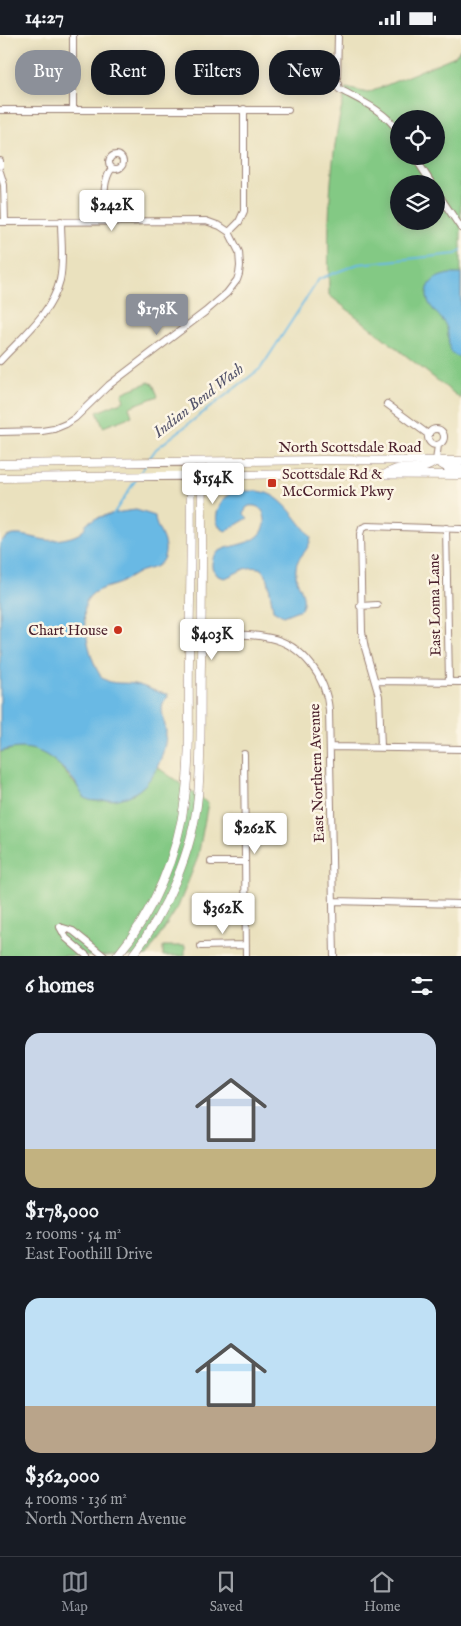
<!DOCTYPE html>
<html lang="en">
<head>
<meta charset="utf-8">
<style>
	body { margin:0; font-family:"IM FELL English",serif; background:#242831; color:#f1f3f6; height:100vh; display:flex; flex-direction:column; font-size:19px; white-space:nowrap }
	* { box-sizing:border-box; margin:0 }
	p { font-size:16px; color:#9ea1a6 }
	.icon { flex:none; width:28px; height:28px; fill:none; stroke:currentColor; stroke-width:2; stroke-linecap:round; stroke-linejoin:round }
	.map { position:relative; height:921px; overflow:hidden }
	.sheet { display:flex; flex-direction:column; background:#171b24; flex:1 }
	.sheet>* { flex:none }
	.guide { position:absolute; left:15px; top:15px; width:431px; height:45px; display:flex; gap:10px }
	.tools { position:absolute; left:390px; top:75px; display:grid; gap:10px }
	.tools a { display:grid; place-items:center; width:55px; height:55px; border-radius:50%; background:#171b24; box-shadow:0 2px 12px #0003; font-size:25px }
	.price { position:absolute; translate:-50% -42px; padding:0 11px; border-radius:5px; background:#fff; color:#222; font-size:16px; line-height:32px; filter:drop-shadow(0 1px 2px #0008) }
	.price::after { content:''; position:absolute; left:50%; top:30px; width:15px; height:11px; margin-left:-8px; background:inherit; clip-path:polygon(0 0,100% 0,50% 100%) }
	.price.selected { background:#8c9099; color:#fff }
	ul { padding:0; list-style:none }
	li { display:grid; align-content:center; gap:10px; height:265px; padding:0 25px }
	li span { display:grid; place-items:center; height:155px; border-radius:15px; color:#555 }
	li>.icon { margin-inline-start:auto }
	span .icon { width:90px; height:90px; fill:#fffc; stroke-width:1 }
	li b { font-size:21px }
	h2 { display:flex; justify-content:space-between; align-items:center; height:60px; padding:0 25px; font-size:21px }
	.pill { padding:0 18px; border-radius:20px; background:#171b24; box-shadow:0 2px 12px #0003; font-size:18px; line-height:45px }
	.pill.selected { background:#8c9099; color:#fff }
	.status { display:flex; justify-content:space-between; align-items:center; height:35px; padding:0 25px; background:#171b24; direction:ltr }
	.status svg { height:14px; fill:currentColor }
	.menu { display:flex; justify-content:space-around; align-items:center; height:70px; border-top:1px solid #363941; background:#171b24; font-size:14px; color:#9ea1a6 }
	.menu a { display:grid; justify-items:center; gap:2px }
	.menu .selected { color:#8c9099 }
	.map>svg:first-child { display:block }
	.green { fill:#83c984; stroke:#667458; fill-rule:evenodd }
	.water { fill:#69b9e4; stroke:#5a6c88 }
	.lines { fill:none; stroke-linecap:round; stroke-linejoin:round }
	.stream { stroke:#69b9e4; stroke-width:2 }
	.minor-casing { stroke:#9a8074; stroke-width:8 }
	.major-casing { stroke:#9a8074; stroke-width:9 }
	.minor { stroke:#fff; stroke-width:6 }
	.major { stroke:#fff; stroke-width:8 }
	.poi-dot { fill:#c8321e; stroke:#fcf5e5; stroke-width:2 }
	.labels { text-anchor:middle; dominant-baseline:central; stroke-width:5; stroke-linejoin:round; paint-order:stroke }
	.street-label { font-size:15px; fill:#4a1f2b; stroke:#fcf5e5 }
	.poi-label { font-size:15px; fill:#4a1f2b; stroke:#fcf5e5; text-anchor:start }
	.water-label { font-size:16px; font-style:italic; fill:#55556c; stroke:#fcf5e5 }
</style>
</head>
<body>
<div class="status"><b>14:27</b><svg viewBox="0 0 49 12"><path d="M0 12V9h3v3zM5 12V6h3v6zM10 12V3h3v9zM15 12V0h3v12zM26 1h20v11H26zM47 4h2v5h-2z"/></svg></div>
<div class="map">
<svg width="461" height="921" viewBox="0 0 461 921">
	<rect width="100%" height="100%" fill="#fcf5e5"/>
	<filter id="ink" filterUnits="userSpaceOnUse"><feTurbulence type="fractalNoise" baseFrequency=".02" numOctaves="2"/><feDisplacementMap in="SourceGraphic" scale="10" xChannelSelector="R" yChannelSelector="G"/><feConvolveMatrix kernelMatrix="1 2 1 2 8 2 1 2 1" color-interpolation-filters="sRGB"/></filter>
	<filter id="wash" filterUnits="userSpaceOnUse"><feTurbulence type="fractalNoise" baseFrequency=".0096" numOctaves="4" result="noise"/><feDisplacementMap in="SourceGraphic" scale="20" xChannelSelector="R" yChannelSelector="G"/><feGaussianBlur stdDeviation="1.12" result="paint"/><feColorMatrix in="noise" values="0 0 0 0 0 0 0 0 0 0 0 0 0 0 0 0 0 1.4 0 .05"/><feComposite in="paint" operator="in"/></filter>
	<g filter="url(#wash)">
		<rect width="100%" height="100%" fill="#eae1be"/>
		<path class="green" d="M 461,13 L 461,364 L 329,260 C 328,211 328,159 335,110 C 337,91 342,72 346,53 L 368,58 L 455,21 ZM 399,84 L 436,84 L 436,121 L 399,121 ZM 399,149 L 436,149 L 436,186 L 399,186 Z
			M 149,347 L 153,349 L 158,361 L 129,372 L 132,381 L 103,392 L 97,377 L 124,366 L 122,360 L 124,357 Z
			M 19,712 C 59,713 66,748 94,766 L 125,762 L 148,745 L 157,732 L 208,768 L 198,822 L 178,872 L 147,921 L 0,921 L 0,717 Z
			M 163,911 L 185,911 L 185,921 L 163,921 Z"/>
		<path class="water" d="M 449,239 L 461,239 L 461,322 C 445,321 450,305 447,294 C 443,279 422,272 428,253 C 432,243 440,241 449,239 Z
			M 249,456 C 255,456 263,456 269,459 C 285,465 300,489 311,502 C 309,518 297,520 296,533 C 294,551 309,557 301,574 L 283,581 L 273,575 L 268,544 L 262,534 C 247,529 238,538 225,543 L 218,541 L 212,533 C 209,503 254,518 264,493 C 266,488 265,482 263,477 C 260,472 255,470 249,471 L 246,473 L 244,479 L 248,483 L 226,496 C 209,490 218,467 229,460 C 235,456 242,456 249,456 Z
			M 136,475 L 155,481 C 154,493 171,507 163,524 C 158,535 146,533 137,538 C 131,541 126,545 120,548 C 109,553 94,553 87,565 C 79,578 91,635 104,644 C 112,650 125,647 134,649 C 146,651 156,658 167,659 L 168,662 C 157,670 165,685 166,697 C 166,721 151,754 126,762 C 118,765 108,765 100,766 C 95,766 89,766 85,763 C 81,759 78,752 75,747 C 54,722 34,705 0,717 L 0,508 C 13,490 39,508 55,505 C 63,504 79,502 84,494 C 86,490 85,488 90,486 C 104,479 120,477 136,475 Z"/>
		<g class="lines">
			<path class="stream" d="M 149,424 L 156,414 L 261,333 L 319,244 L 358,229 L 456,219 L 461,215
				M 140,439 L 145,430
				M 112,481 L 137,443"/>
		</g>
	</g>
	<g filter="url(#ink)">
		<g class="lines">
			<g class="minor-casing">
				<path id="minor" d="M 73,0 L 73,74
					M 338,0 L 337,45 L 339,54 C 361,66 384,75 399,97
					M 0,75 L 288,75
					M109 127a7 7 0 1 1 14 0a7 7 0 1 1-14 0Z
					M 414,121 L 432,149
					M 0,126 L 0,131
					M 0,137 L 4,150 L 5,187
					M 436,156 L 461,193
					M 105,186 C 105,168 101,148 112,133
					M 0,187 L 206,186 L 220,191 L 229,197 L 239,217 L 240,231 L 239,239 L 237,245 L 227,258 L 205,277 L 109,350 L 75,383 L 66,389 L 54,394 L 42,396 L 0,397
					M 229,197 L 239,187 L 244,176 L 244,74
					M 0,326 C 22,302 52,278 60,245 C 64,227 61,205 61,186
					M 387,369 L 429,400
					M428 402a8 8 0 1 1 16 0a8 8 0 1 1-16 0Z
					M 436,426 L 438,410
					M 446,493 L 449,647
					M 360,571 L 377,570
					M 190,600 C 216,600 244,597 270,603 C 303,610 326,642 329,675 L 334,921
					M 375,646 L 461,647
					M 331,712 L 461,714
					M 381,712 L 379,661 L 365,613 L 362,597 L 360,499 L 362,493 L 367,491 L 461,494
					M 244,719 L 246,921
					M 211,827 L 244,827
					M 333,866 L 461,869
					M 60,892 L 73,896 L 104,921
					M 60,892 L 66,903 L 87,921
					M 201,911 L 246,910"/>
			</g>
			<g class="major-casing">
				<path id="major" d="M 436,426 L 448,433 L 461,434
					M 0,429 L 322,425 L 461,426
					M 386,439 C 405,426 418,441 436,426
					M 0,443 L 313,439 L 461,440
					M 117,921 C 154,877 178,820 185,763 C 191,719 188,669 189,624 C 190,558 192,492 190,427
					M 132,921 C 166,878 193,816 198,761 C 202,717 200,672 201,628 C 202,561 203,494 201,427"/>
			</g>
			<use href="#minor" class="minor"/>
			<use href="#major" class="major"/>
		</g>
	</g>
	<g class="poi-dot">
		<rect x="267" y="443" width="10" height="10" rx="2.5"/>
		<circle cx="118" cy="595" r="5"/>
	</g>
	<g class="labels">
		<g class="street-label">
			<text x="350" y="412">North Scottsdale Road</text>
			<text transform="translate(435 570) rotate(-91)">East Loma Lane</text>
			<text transform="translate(317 738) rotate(-92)">East Northern Avenue</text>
		</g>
		<g class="poi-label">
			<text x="282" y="439">Scottsdale Rd &amp;<tspan x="282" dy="17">McCormick Pkwy</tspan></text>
			<text x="108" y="595" text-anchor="end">Chart House</text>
		</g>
		<g class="water-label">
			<text transform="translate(199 366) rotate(-38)">Indian Bend Wash</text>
		</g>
	</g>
</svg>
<div class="tools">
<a><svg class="icon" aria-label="locate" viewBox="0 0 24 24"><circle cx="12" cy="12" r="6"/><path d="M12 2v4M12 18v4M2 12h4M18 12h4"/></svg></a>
<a><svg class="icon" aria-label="layers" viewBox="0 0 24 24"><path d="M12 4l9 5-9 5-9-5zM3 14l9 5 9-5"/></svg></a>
</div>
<b class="price" style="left:112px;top:197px">$242K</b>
<b class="price selected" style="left:157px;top:301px">$178K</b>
<b class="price" style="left:213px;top:470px">$154K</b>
<b class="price" style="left:212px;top:626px">$403K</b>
<b class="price" style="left:255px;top:820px">$262K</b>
<b class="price" style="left:223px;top:900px">$362K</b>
<div class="guide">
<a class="pill selected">Buy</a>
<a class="pill">Rent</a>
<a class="pill">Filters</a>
<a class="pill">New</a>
</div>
</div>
<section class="sheet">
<h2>6 homes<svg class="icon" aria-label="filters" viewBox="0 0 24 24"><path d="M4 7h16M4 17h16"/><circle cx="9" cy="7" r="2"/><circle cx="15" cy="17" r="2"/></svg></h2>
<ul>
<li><span style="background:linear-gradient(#c9d6e8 75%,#c2b280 0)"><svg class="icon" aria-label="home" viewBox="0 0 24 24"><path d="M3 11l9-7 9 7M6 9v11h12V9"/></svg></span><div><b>$178,000</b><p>2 rooms · 54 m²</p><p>East Foothill Drive</p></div></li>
<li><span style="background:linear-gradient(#bfe0f5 70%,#b9a48a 0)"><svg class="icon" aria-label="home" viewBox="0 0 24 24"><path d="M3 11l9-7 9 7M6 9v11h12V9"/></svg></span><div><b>$362,000</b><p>4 rooms · 136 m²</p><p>North Northern Avenue</p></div></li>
</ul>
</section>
<nav class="menu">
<a class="selected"><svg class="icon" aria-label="map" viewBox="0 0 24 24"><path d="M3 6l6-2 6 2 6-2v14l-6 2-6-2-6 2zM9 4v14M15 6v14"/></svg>Map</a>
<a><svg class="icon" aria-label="saved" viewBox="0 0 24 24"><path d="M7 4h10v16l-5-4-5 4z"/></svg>Saved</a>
<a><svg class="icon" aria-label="home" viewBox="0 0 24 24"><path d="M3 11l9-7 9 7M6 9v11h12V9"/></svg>Home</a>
</nav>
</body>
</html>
